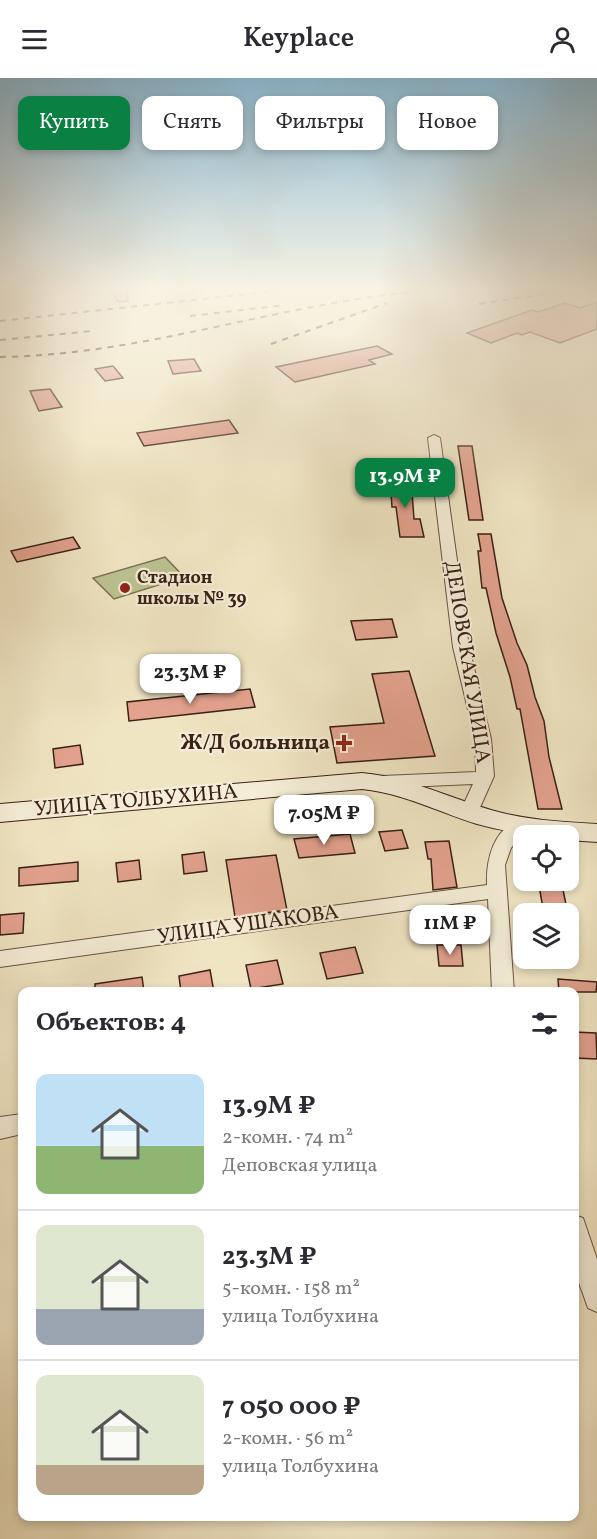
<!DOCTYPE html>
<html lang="ru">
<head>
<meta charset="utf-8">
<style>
	body { margin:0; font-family:Vollkorn,serif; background:#f2f2f3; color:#2b2b33; height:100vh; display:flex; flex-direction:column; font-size:22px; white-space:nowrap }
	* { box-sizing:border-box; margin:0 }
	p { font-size:20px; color:#7c7c81 }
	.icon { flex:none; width:33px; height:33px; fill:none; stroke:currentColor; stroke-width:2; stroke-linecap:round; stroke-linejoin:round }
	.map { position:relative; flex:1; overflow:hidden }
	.sheet { position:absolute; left:18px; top:909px; width:561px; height:534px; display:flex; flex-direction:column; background:#fff; border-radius:12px; box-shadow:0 3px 9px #0003 }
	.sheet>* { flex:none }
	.banner { position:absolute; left:18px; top:18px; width:561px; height:54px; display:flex; gap:12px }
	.fabs { position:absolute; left:513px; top:747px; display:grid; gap:12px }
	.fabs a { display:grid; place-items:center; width:66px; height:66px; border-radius:12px; background:#fff; box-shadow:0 3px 9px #0003; font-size:30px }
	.price { position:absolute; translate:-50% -51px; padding:0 14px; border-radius:12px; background:#fff; color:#222; font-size:20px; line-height:39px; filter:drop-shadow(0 2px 3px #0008) }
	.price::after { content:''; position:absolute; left:50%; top:36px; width:18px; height:14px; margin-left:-9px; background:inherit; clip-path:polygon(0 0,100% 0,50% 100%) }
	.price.on { background:#0b8043; color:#fff }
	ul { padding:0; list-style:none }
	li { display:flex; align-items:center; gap:18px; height:150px; padding:0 18px }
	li+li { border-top:2px solid #e1e1e2 }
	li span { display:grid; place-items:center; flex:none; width:168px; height:120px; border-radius:12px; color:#555 }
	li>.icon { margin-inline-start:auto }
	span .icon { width:72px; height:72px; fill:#fffc; stroke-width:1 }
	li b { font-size:26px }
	h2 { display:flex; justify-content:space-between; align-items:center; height:72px; padding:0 18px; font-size:26px }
	.tag { padding:0 21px; border-radius:12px; background:#fff; box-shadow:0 3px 9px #0003; font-size:21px; line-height:54px }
	.tag.on { background:#0b8043; color:#fff }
	header { display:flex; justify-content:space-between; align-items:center; height:78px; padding:0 18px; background:#fff; font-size:27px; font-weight:600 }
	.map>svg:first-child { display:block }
	.green { fill:#bcc392; stroke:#7b7254; stroke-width:1.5 }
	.building { fill:#e3a28e; stroke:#3a2017; stroke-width:1.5 }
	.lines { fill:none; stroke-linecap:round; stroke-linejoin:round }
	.street-casing { stroke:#685142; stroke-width:2 }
	.secondary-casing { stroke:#3a2017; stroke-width:2 }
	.street { fill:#f5eed8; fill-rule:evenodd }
	.secondary { fill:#f5eed8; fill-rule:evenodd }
	.rail { stroke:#3a2017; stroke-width:2; stroke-dasharray:6 6; stroke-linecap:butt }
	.poi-dot { fill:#8f2418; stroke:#f5eed8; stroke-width:2 }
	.labels { text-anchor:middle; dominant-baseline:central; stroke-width:4.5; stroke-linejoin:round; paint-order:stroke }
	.far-poi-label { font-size:18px; font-weight:bold; fill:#3a2017; stroke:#f5eed8; text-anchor:start }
	.street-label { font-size:21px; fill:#3a2017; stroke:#f5eed8 }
	.poi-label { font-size:21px; font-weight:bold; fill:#3a2017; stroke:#f5eed8; text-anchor:end }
</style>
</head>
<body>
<header><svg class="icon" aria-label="menu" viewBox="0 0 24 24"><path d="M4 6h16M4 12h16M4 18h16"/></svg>Keyplace<svg class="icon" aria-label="person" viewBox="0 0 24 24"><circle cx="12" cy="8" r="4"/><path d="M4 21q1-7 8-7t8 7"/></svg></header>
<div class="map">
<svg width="597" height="1461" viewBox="0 0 597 1461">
	<rect width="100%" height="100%" fill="#f0e5c3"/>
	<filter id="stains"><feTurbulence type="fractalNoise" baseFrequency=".00333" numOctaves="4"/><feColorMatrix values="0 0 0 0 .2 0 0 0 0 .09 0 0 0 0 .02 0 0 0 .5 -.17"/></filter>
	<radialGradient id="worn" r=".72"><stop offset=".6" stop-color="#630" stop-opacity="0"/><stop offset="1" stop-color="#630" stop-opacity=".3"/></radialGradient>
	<path class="green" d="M 165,479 L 184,499 L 114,521 L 93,500 Z"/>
	<path class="building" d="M 109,209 L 127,209 L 128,223 L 118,224 Z
		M 597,224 L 597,251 L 560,265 L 530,254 L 522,257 L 517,255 L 491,265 L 467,255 L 532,232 L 538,234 L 565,225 L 580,230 Z
		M 377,268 L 392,276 L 369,282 L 375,286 L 295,304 L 276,289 Z
		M 194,281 L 201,293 L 173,296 L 168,283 Z
		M 113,288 L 123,300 L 105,303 L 95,291 Z
		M 50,311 L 62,329 L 39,333 L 30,313 Z
		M 229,342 L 238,355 L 144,368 L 137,355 Z
		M 458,368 L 472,368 L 483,442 L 469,442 Z
		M 390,401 L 411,402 L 414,441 L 420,441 L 424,459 L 400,459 L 396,429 L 392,429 Z
		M 478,456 L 491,456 L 502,520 L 517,565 L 527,587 L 535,619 L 544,643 L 549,679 L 562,731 L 538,731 L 520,631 L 517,631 L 510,599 L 496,555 L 486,510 L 482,510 L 478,473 L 481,473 Z
		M 73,459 L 80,470 L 17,484 L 11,473 Z
		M 392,541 L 397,559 L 356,562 L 351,543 Z
		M 409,593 L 435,678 L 337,685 L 330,649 L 384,645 L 372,596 Z
		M 250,611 L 255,629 L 129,643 L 127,624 Z
		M 80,667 L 83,686 L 55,690 L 53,671 Z
		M 402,752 L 408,770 L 385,773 L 379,754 Z
		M 350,756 L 355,775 L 299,780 L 294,761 Z
		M 449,763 L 457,809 L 433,812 L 431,781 L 428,781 L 425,764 Z
		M 204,774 L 207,793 L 184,796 L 182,777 Z
		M 276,777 L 287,832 L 235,839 L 226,782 Z
		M 139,782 L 141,801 L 118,804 L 116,785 Z
		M 78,784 L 78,803 L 19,808 L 19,790 Z
		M 538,802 L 561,802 L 568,836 L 544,836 Z
		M 24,835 L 23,855 L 0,857 L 0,837 Z
		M 437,867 L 461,867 L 463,888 L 439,888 Z
		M 355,869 L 363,895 L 327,901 L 320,875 Z
		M 277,882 L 283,906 L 251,911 L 246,887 Z
		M 210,892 L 214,914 L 181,914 L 179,898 Z
		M 142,899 L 144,914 L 95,914 L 95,906 Z
		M 558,901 L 597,904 L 596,914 L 559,914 Z
		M 574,954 L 596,955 L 597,981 L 574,980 Z"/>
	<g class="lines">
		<g class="street-casing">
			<path id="street" d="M 434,357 L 440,360 L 469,569 L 491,661 L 494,698 L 478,734 L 475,738 L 469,740 L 463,738 L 460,734 L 473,706 L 382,710 L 376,708 L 373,704 L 376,700 L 382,698 L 476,694 L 475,661 L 453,569 L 428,360 Z
				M 521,742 L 527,744 L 530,748 L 511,770 L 505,787 L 514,914 L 492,914 L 488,821 L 0,889 L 0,873 L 487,807 C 486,782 493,750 521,742 Z
				M 22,1036 L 22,1056 L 0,1061 L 0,1039 Z
				M 574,1137 L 583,1140 L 597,1181 L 597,1234 L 588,1230 L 574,1191 Z"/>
		</g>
		<g class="secondary-casing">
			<path id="secondary" d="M 362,695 C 408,699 447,719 491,732 C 525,742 562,744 597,746 L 597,764 L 568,762 L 568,758 C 535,758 509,755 477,746 C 438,734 403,715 362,711 L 0,744 L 0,726 Z"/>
		</g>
		<use href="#street" class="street"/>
		<use href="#secondary" class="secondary"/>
		<path class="rail" d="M 479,226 L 588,209
			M 190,238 L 285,227
			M 0,243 L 313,209
			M 0,262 L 92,253
			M 271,266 L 387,225
			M 0,279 C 113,277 209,248 318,228 C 367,218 417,213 467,209"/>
	</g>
	<linearGradient id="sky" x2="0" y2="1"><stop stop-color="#89b8d2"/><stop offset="0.51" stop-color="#f8f3e4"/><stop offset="1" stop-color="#f8f3e4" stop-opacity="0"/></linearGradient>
	<rect width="597" height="413" fill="url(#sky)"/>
	<g class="poi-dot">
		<circle cx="125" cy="510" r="6"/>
		<path d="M341 656h6v6h6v6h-6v6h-6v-6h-6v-6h6z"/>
	</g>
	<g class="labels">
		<g class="far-poi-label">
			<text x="137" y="500">Стадион<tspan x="137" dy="21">школы № 39</tspan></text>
		</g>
		<g class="street-label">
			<text transform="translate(467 584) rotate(81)">ДЕПОВСКАЯ УЛИЦА</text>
			<text transform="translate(136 723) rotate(-5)">УЛИЦА ТОЛБУХИНА</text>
			<text transform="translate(248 847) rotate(-8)">УЛИЦА УШАКОВА</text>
		</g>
		<g class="poi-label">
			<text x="330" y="665">Ж/Д больница</text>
		</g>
	</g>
	<rect width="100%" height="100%" filter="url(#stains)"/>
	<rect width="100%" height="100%" fill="url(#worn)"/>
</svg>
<div class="fabs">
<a><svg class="icon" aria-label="locate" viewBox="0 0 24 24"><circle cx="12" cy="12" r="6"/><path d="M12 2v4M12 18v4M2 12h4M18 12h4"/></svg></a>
<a><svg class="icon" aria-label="layers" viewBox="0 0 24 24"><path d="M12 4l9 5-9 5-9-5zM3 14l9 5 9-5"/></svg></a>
</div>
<b class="price on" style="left:405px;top:431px">13.9M ₽</b>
<b class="price" style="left:190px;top:627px">23.3M ₽</b>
<b class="price" style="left:324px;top:768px">7.05M ₽</b>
<b class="price" style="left:450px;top:878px">11M ₽</b>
<div class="banner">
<a class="tag on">Купить</a>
<a class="tag">Снять</a>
<a class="tag">Фильтры</a>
<a class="tag">Новое</a>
</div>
<section class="sheet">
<h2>Объектов: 4<svg class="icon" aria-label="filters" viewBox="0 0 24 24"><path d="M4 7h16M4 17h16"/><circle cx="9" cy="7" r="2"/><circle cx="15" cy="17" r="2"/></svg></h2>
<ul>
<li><span style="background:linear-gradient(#bfe0f5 60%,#8fb573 0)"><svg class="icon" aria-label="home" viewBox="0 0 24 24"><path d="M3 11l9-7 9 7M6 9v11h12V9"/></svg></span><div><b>13.9M ₽</b><p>2-комн. · 74 m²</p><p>Деповская улица</p></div></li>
<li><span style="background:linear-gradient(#dfe7d0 70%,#9aa5b1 0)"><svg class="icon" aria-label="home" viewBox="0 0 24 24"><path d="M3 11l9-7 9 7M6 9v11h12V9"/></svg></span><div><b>23.3M ₽</b><p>5-комн. · 158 m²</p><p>улица Толбухина</p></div></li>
<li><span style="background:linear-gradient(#dfe7d0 75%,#b9a48a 0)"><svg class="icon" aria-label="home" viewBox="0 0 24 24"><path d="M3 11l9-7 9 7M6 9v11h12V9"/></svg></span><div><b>7 050 000 ₽</b><p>2-комн. · 56 m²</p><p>улица Толбухина</p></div></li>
</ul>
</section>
</div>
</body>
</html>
